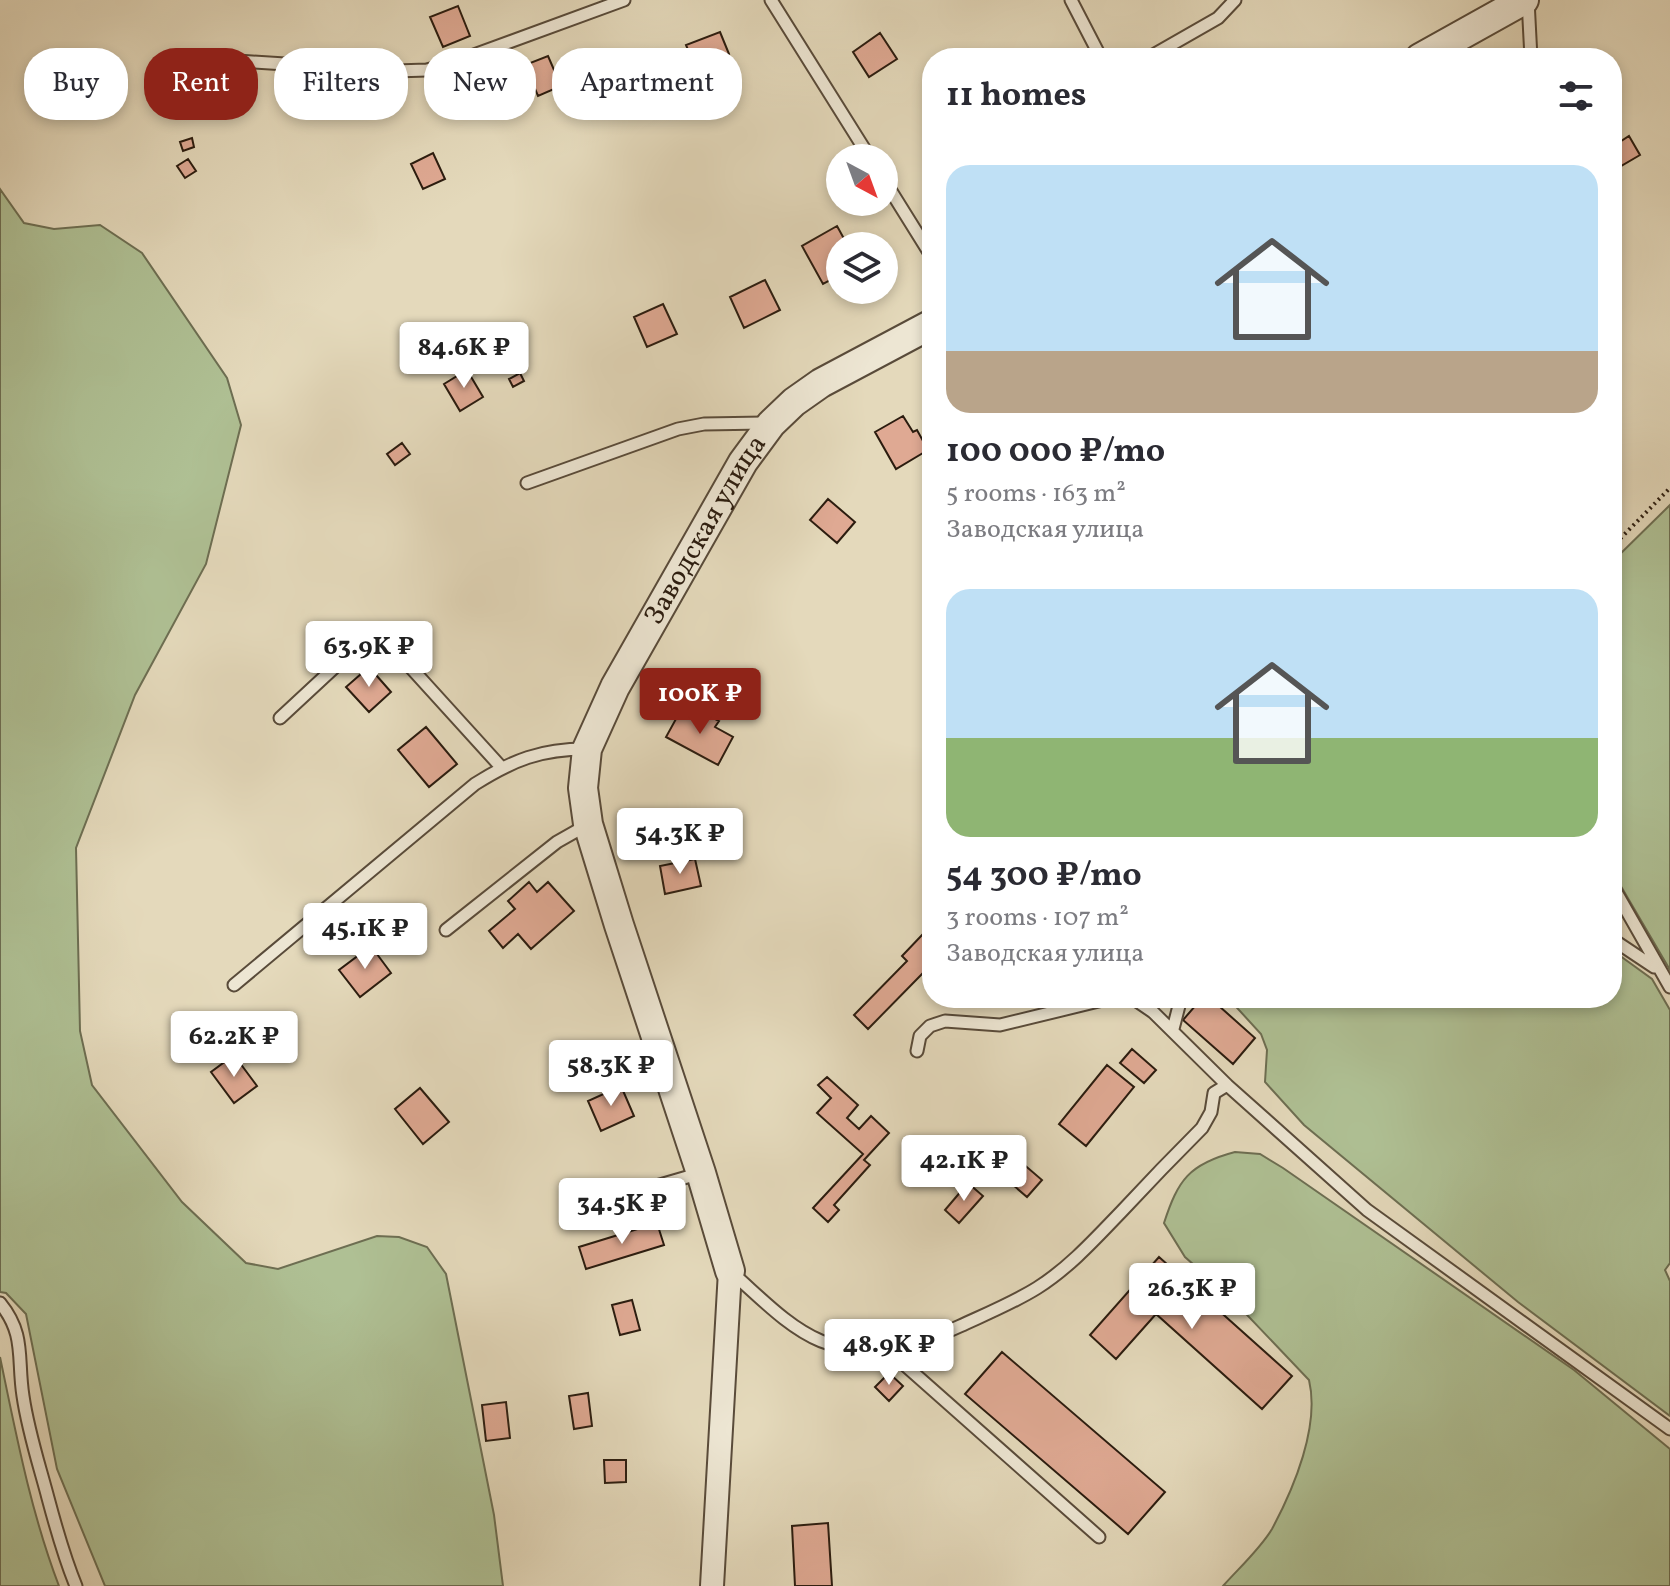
<!DOCTYPE html>
<html lang="en">
<head>
<meta charset="utf-8">
<style>
	body { margin:0; font-family:Vollkorn,serif; background:#f7f7f7; color:#2b2b33; height:100vh; display:flex; flex-direction:column; font-size:30px; white-space:nowrap }
	* { box-sizing:border-box; margin:0 }
	p { font-size:26px; color:#7c7c81 }
	.icon { flex:none; width:44px; height:44px; fill:none; stroke:currentColor; stroke-width:2; stroke-linecap:round; stroke-linejoin:round }
	.map { position:relative; flex:1; overflow:hidden }
	.panel { position:absolute; left:922px; top:48px; width:700px; height:960px; display:flex; flex-direction:column; background:#fff; border-radius:32px; box-shadow:0 4px 12px #0003 }
	.panel>* { flex:none }
	.top-card { position:absolute; left:24px; top:48px; width:760px; height:72px; display:flex; gap:16px }
	.needle { width:52px; rotate:139deg }
	.fabs { position:absolute; left:826px; top:144px; display:grid; gap:16px }
	.fabs a { display:grid; place-items:center; width:72px; height:72px; border-radius:50%; background:#fff; box-shadow:0 4px 12px #0003; font-size:40px }
	.price { position:absolute; translate:-50% -68px; padding:0 18px; border-radius:8px; background:#fff; color:#222; font-size:26px; line-height:52px; filter:drop-shadow(0 2px 4px #0008) }
	.price::after { content:''; position:absolute; left:50%; top:48px; width:24px; height:18px; margin-left:-12px; background:inherit; clip-path:polygon(0 0,100% 0,50% 100%) }
	.price.current { background:#8f2418; color:#fff }
	ul { padding:0; list-style:none }
	li { display:grid; align-content:center; gap:16px; height:424px; padding:0 24px }
	li span { display:grid; place-items:center; height:248px; border-radius:24px; color:#555 }
	li>.icon { margin-inline-start:auto }
	span .icon { width:144px; height:144px; fill:#fffc; stroke-width:1 }
	li b { font-size:34px }
	h2 { display:flex; justify-content:space-between; align-items:center; height:96px; padding:0 24px; font-size:34px }
	.tag { padding:0 28px; border-radius:32px; background:#fff; box-shadow:0 4px 12px #0003; font-size:28px; line-height:72px }
	.tag.current { background:#8f2418; color:#fff }
	.map>svg:first-child { display:block }
	.green { fill:#afc094; stroke:#6d6e52; stroke-width:2 }
	.building { fill:#dfa993; stroke:#2b1c0f; stroke-width:2 }
	.lines { fill:none; stroke-linecap:round; stroke-linejoin:round }
	.service-casing { stroke:#594b3a; stroke-width:15 }
	.minor-casing { stroke:#594b3a; stroke-width:26 }
	.tertiary-casing { stroke:#594b3a; stroke-width:32 }
	.path { stroke:#2b1c0f; stroke-width:4; stroke-dasharray:2 4; stroke-linecap:butt }
	.service { stroke:#ede6d3; stroke-width:11 }
	.minor { stroke:#ede6d3; stroke-width:22 }
	.tertiary { stroke:#ede6d3; stroke-width:28 }
	.labels { text-anchor:middle; dominant-baseline:central; stroke-width:7; stroke-linejoin:round; paint-order:stroke }
	.street-label { font-size:28px; fill:#2b1c0f; stroke:#ede6d3 }
</style>
</head>
<body>
<div class="map">
<svg width="1670" height="1586" viewBox="0 0 1670 1586">
	<rect width="100%" height="100%" fill="#e4d9bb"/>
	<filter id="stains"><feTurbulence type="fractalNoise" baseFrequency=".0025" numOctaves="4"/><feColorMatrix values="0 0 0 0 .2 0 0 0 0 .09 0 0 0 0 .02 0 0 0 .5 -.17"/></filter>
	<radialGradient id="worn" r=".72"><stop offset=".6" stop-color="#630" stop-opacity="0"/><stop offset="1" stop-color="#630" stop-opacity=".3"/></radialGradient>
	<path class="green" d="M 0,189 L 24,223 L 54,229 L 100,225 L 142,253 L 227,378 L 241,425 L 206,564 L 135,695 L 76,848 L 80,1031 L 92,1085 L 182,1202 L 246,1263 L 278,1269 L 377,1236 L 399,1237 L 427,1247 L 446,1274 L 494,1515 L 503,1586 L 105,1586 L 57,1469 L 26,1314 L 6,1293 L 0,1292 Z
		M 1670,505 L 1670,970 L 1612,871 L 1612,562 Z
		M 1612,950 L 1652,979 L 1670,1010 L 1670,1263 L 1665,1270 L 1670,1281 L 1670,1416 L 1518,1302 L 1304,1125 L 1265,1082 L 1267,1050 L 1261,1034 L 1228,998 L 1612,998 Z
		M 1235,1152 L 1260,1154 L 1283,1168 L 1574,1370 L 1670,1449 L 1670,1586 L 1223,1586 C 1239,1568 1260,1549 1272,1529 C 1294,1488 1320,1426 1309,1380 L 1229,1296 L 1185,1257 L 1164,1223 C 1178,1180 1189,1164 1235,1152 Z
		M 0,1357 C 16,1434 31,1513 59,1586 L 0,1586 Z"/>
	<path class="building" d="M 458,6 L 470,36 L 443,47 L 430,17 Z
		M 720,32 L 729,54 L 695,67 L 686,45 Z
		M 880,33 L 897,59 L 869,77 L 853,52 Z
		M 548,56 L 561,86 L 538,96 L 525,65 Z
		M 640,72 L 648,91 L 620,104 L 611,85 Z
		M 1629,136 L 1640,155 L 1621,166 L 1612,147 Z
		M 192,138 L 194,147 L 183,151 L 180,142 Z
		M 433,153 L 445,179 L 423,189 L 411,164 Z
		M 188,159 L 196,171 L 185,178 L 177,166 Z
		M 837,226 L 848,246 L 840,246 L 840,275 L 823,284 L 802,246 Z
		M 765,280 L 780,310 L 744,328 L 730,297 Z
		M 663,304 L 677,334 L 647,347 L 634,317 Z
		M 467,370 L 483,397 L 460,411 L 444,384 Z
		M 520,373 L 524,381 L 513,387 L 509,379 Z
		M 903,416 L 913,432 L 917,430 L 928,450 L 896,469 L 875,432 Z
		M 402,443 L 410,454 L 395,465 L 387,454 Z
		M 828,499 L 855,522 L 837,543 L 810,520 Z
		M 369,667 L 391,692 L 369,712 L 346,687 Z
		M 682,708 L 699,717 L 702,712 L 719,721 L 715,727 L 733,737 L 718,765 L 666,737 Z
		M 426,727 L 457,764 L 429,787 L 398,750 Z
		M 695,859 L 701,886 L 665,894 L 660,866 Z
		M 529,882 L 537,892 L 548,882 L 574,911 L 531,949 L 518,934 L 503,948 L 489,931 L 515,909 L 508,901 Z
		M 923,934 L 932,943 L 932,975 L 928,980 L 922,974 L 868,1029 L 854,1015 L 907,961 L 902,956 Z
		M 371,946 L 391,973 L 360,997 L 339,970 Z
		M 1202,998 L 1210,998 L 1255,1038 L 1233,1064 L 1183,1020 Z
		M 1132,1049 L 1156,1070 L 1144,1083 L 1120,1063 Z
		M 234,1055 L 257,1086 L 234,1103 L 211,1072 Z
		M 1107,1065 L 1134,1087 L 1086,1146 L 1059,1124 Z
		M 827,1077 L 858,1105 L 847,1118 L 859,1129 L 871,1116 L 889,1133 L 864,1160 L 870,1165 L 834,1205 L 839,1210 L 828,1222 L 813,1208 L 863,1154 L 817,1113 L 831,1098 L 818,1085 Z
		M 621,1086 L 634,1116 L 601,1131 L 588,1101 Z
		M 420,1088 L 449,1122 L 423,1144 L 395,1109 Z
		M 1014,1156 L 1042,1180 L 1027,1197 L 999,1173 Z
		M 968,1183 L 983,1196 L 959,1223 L 945,1210 Z
		M 657,1223 L 664,1245 L 586,1269 L 579,1247 Z
		M 1159,1257 L 1292,1376 L 1262,1409 L 1156,1314 L 1116,1359 L 1090,1335 Z
		M 632,1300 L 640,1330 L 620,1335 L 612,1305 Z
		M 1002,1352 L 1165,1492 L 1128,1534 L 965,1394 Z
		M 889,1373 L 903,1386 L 889,1401 L 875,1387 Z
		M 588,1393 L 592,1426 L 574,1429 L 569,1396 Z
		M 506,1402 L 510,1438 L 486,1441 L 482,1405 Z
		M 604,1460 L 626,1460 L 626,1482 L 605,1483 Z
		M 828,1523 L 832,1586 L 795,1586 L 792,1526 Z"/>
	<g class="lines">
		<g class="service-casing">
			<path id="service" d="M 771,0 L 870,158
				M 1071,0 L 1101,58
				M 1528,0 L 1531,58
				M 1148,58 L 1218,18 L 1235,0
				M 192,81 L 215,64 L 238,61 L 395,71 L 427,70 L 452,63 L 624,0
				M 884,180 L 932,257
				M 527,483 L 678,429 L 704,424 L 767,423
				M 280,718 L 364,640 L 383,637 L 501,767
				M 1612,885 L 1670,987
				M 446,930 L 557,842 L 587,825
				M 1612,939 L 1654,967
				M 234,985 L 475,784 C 513,760 541,749 586,749
				M 1112,998 L 1134,999 L 1153,1012 L 1227,1085
				M 1173,1029 L 1181,998
				M 917,1051 L 920,1036 L 930,1026 L 945,1021 L 1000,1025 L 1111,998
				M 591,1205 L 701,1173
				M 730,1271 C 758,1295 787,1327 821,1341 C 874,1362 912,1348 960,1326 C 986,1314 1013,1303 1037,1288 C 1069,1268 1096,1238 1122,1211 C 1148,1183 1175,1155 1202,1128 L 1211,1112 L 1214,1093 L 1227,1085 L 1367,1210 L 1670,1429
				M 0,1303 C 26,1335 17,1358 23,1396 C 28,1431 39,1464 48,1498 C 56,1528 64,1557 76,1586
				M 890,1352 L 1099,1537"/>
		</g>
		<g class="minor-casing">
			<path id="minor" d="M 712,1586 L 730,1271"/>
		</g>
		<g class="tertiary-casing">
			<g id="tertiary">
				<path d="M 1420,58 L 1524,0"/>
				<path id="s1" d="M 730,1271 L 701,1173 L 619,925 L 588,824 L 583,788 L 587,749 L 615,687 L 743,462 L 771,424 L 794,402 L 821,383 L 932,324"/>
			</g>
		</g>
		<path class="path" d="M 1612,547 L 1670,488"/>
		<use href="#service" class="service"/>
		<use href="#minor" class="minor"/>
		<use href="#tertiary" class="tertiary"/>
	</g>
	<g class="labels">
		<g class="street-label">
			<text stroke="none"><textPath href="#s1" startOffset="794">Заводская улица</textPath></text>
		</g>
	</g>
	<rect width="100%" height="100%" filter="url(#stains)"/>
	<rect width="100%" height="100%" fill="url(#worn)"/>
</svg>
<div class="fabs">
<a><svg class="needle" viewBox="-14 -14 28 28"><path d="M0-13l5 13h-10z" fill="#e53935"/><path d="M0 13l5-13h-10z" fill="#7c7c81"/></svg></a>
<a><svg class="icon" aria-label="layers" viewBox="0 0 24 24"><path d="M12 4l9 5-9 5-9-5zM3 14l9 5 9-5"/></svg></a>
</div>
<b class="price" style="left:464px;top:390px">84.6K ₽</b>
<b class="price" style="left:369px;top:689px">63.9K ₽</b>
<b class="price current" style="left:700px;top:736px">100K ₽</b>
<b class="price" style="left:680px;top:876px">54.3K ₽</b>
<b class="price" style="left:365px;top:971px">45.1K ₽</b>
<b class="price" style="left:234px;top:1079px">62.2K ₽</b>
<b class="price" style="left:611px;top:1108px">58.3K ₽</b>
<b class="price" style="left:964px;top:1203px">42.1K ₽</b>
<b class="price" style="left:622px;top:1246px">34.5K ₽</b>
<b class="price" style="left:1192px;top:1331px">26.3K ₽</b>
<b class="price" style="left:889px;top:1387px">48.9K ₽</b>
<div class="top-card">
<a class="tag">Buy</a>
<a class="tag current">Rent</a>
<a class="tag">Filters</a>
<a class="tag">New</a>
<a class="tag">Apartment</a>
</div>
<section class="panel">
<h2>11 homes<svg class="icon" aria-label="filters" viewBox="0 0 24 24"><path d="M4 7h16M4 17h16"/><circle cx="9" cy="7" r="2"/><circle cx="15" cy="17" r="2"/></svg></h2>
<ul>
<li><span style="background:linear-gradient(#bfe0f5 75%,#b9a48a 0)"><svg class="icon" aria-label="home" viewBox="0 0 24 24"><path d="M3 11l9-7 9 7M6 9v11h12V9"/></svg></span><div><b>100 000 ₽/mo</b><p>5 rooms · 163 m²</p><p>Заводская улица</p></div></li>
<li><span style="background:linear-gradient(#bfe0f5 60%,#8fb573 0)"><svg class="icon" aria-label="home" viewBox="0 0 24 24"><path d="M3 11l9-7 9 7M6 9v11h12V9"/></svg></span><div><b>54 300 ₽/mo</b><p>3 rooms · 107 m²</p><p>Заводская улица</p></div></li>
</ul>
</section>
</div>
</body>
</html>
